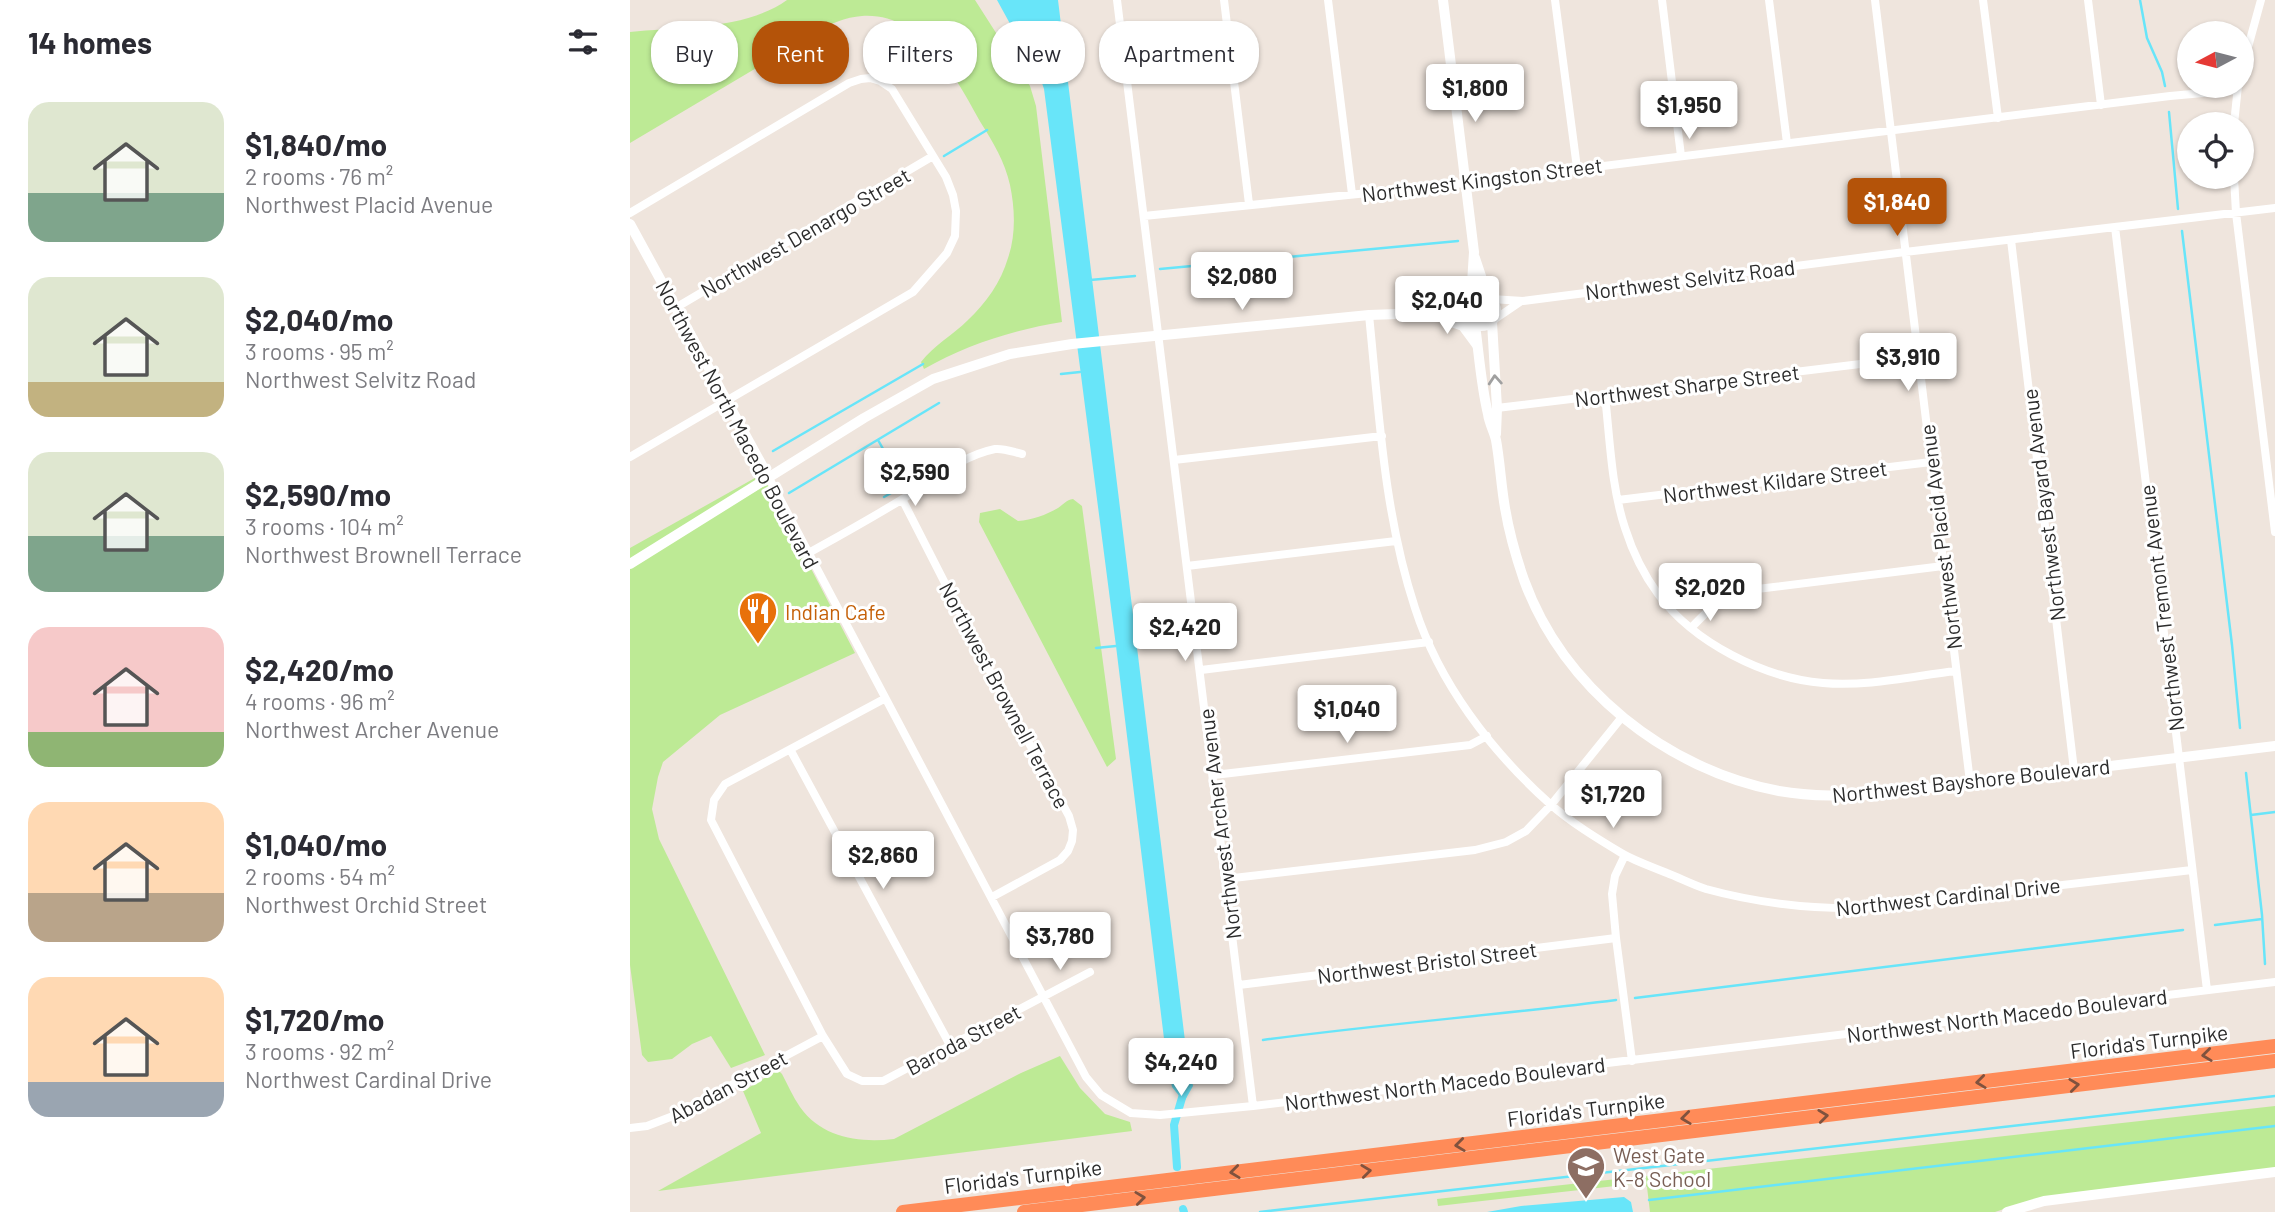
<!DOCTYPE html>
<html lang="en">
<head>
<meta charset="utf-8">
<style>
	body { margin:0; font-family:Barlow,sans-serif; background:#f7f7f7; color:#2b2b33; height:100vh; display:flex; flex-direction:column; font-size:26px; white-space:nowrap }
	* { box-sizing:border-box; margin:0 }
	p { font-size:23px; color:#7c7c81 }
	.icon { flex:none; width:38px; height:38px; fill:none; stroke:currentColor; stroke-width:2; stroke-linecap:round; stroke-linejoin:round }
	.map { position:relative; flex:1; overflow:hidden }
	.drawer { display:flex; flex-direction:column; background:#fff; width:630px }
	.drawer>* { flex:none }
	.banner { position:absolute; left:21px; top:21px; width:665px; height:63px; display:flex; gap:14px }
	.needle { width:46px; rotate:263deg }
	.buttons { position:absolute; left:1547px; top:21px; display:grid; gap:14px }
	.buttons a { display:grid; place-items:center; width:77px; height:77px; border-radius:50%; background:#fff; box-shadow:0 2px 5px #0004; font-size:35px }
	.price { position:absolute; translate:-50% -60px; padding:0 16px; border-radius:7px; background:#fff; color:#222; font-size:23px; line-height:46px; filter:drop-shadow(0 2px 4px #0008) }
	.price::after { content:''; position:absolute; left:50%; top:42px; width:21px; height:16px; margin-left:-10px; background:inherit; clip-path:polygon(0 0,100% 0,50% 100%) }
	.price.selected { background:#b45309; color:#fff }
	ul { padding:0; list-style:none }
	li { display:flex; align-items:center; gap:21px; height:175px; padding:0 28px }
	li span { display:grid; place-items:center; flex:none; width:196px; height:140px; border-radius:21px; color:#555 }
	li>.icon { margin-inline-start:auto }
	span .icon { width:84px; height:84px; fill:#fffc; stroke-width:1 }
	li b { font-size:30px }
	h2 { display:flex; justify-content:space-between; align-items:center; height:84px; padding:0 28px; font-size:30px }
	.pill { padding:0 24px; border-radius:28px; background:#fff; box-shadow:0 2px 5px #0004; font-size:24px; line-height:63px }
	.pill.selected { background:#b45309; color:#fff }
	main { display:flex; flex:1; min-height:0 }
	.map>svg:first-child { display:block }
	.green { fill:#bdea95 }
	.water { fill:#68e5f9 }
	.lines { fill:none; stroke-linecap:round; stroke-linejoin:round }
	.stream { stroke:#68e5f9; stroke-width:2.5 }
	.canal { stroke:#68e5f9; stroke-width:8 }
	.minor { stroke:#fff; stroke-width:8 }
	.tertiary { stroke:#fff; stroke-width:10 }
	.secondary { stroke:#fff; stroke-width:10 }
	.motorway { stroke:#ff8b58; stroke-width:14 }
	.oneway { stroke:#a0a0a0 }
	.oneway2 { stroke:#80523e }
	.labels { text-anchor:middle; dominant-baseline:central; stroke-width:6; stroke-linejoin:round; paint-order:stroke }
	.street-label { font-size:21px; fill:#2c2c2c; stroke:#fff }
	.food-label { font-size:21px; fill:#c56008; stroke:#fff; text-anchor:start }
	.education-label { font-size:21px; fill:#785e54; stroke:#fff; text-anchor:start }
</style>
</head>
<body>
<main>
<section class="drawer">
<h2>14 homes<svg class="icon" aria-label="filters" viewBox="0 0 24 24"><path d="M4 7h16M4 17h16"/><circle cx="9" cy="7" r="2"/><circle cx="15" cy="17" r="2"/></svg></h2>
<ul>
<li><span style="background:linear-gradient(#dfe7d0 65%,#7fa58c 0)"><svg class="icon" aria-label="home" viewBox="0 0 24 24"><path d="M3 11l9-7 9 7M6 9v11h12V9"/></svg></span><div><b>$1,840/mo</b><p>2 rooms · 76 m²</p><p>Northwest Placid Avenue</p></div></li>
<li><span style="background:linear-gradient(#dfe7d0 75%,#c2b280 0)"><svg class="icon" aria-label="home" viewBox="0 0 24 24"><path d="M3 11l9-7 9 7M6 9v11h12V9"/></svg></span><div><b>$2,040/mo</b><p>3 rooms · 95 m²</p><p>Northwest Selvitz Road</p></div></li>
<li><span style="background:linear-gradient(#dfe7d0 60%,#7fa58c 0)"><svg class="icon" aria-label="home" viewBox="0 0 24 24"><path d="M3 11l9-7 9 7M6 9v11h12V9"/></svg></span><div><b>$2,590/mo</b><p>3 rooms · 104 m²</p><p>Northwest Brownell Terrace</p></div></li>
<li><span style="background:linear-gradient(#f6c9c9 75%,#8fb573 0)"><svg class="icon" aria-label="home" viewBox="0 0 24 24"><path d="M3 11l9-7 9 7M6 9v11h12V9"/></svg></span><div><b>$2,420/mo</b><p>4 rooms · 96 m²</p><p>Northwest Archer Avenue</p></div></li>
<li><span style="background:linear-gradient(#ffd9b3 65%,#b9a48a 0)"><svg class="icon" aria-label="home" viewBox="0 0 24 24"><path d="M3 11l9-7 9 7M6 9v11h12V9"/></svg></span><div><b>$1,040/mo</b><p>2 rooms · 54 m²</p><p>Northwest Orchid Street</p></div></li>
<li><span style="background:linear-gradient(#ffd9b3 75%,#9aa5b1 0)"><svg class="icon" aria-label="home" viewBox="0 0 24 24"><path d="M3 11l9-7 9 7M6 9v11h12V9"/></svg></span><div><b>$1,720/mo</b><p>3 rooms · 92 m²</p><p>Northwest Cardinal Drive</p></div></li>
</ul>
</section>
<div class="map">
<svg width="1645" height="1212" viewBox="0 0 1645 1212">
	<rect width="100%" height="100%" fill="#efe5dd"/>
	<path class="green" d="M 157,0 L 345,0 L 400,86 L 406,106 L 432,322 C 383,330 336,345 294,369 L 291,362 C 304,345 323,335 338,320 C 356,303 371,282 378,258 C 386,235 385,209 380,185 C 375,162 363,142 351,123 C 326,78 292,12 232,16 C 197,18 153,52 123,70 C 82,94 41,119 0,143 L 0,32 C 50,27 115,30 157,0 Z
		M842 311a9 9 0 1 1 18 0a9 9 0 1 1-18 0Z
		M 132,474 L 134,477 L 0,559 L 0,548 Z
		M 137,484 L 225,653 L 90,715 L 33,762 L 28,777 L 22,809 L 29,839 L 135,1055 L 101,1068 L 81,1036 L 62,1044 L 42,1059 L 18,1062 L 12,1055 L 0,965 L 0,568 Z
		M 443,499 L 452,506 L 486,759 L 477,767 L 349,522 L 350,513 L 370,509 L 388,521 C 402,520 416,515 428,508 C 434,504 436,500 443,499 Z
		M 430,1056 L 450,1088 L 475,1114 L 500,1122 L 502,1131 L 28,1191 L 131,1133 L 113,1091 L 148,1070 L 152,1074 C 158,1085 163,1097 170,1107 C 192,1138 229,1143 264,1139 L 391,1073 Z
		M 1645,1106 L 1645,1168 L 1383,1206 L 1365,1212 L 1020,1212 L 1017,1187 L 1012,1183 L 808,1206 L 807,1199 Z"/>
	<path class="water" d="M 367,0 L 428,0 L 556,1049 L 563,1086 L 554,1102 L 542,1087 L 536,1055 L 486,646 L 414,89 L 411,80 Z
		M 994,1197 L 1001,1202 L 1003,1212 L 857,1212 L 891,1206 Z"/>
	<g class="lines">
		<path class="stream" d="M 1510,0 L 1517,38 L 1532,72 L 1535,86
			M 1539,112 L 1548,209
			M 314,156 L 357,130
			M 1552,231 L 1602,645 L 1610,728
			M 530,269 L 828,241
			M 460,280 L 505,276
			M 431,374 L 450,372
			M 248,440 L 274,486
			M 143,451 L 293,364
			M 278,483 L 294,474
			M 159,493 L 309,403
			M 254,497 L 268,489
			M 466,648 L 486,646
			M 1616,773 L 1632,915 L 1635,964
			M 1621,815 L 1645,812
			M 1585,925 L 1632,919
			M 1005,998 L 1553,930
			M 633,1040 C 751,1024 869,1015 986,1000
			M 1019,1200 L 1645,1126
			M 630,1212 L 1645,1096"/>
		<path class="canal" d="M 547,1167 L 544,1125 L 554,1091
			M 553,1209 L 554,1212"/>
		<path class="minor" d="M 487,0 L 623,1106
			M 594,0 L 619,204
			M 698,0 L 722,194
			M 925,0 L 947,168
			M 1032,0 L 1051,156
			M 1139,0 L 1157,143
			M 1245,0 L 1340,782
			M 1353,0 L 1368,118
			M 1458,0 L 1471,105
			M 1612,69 L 1631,0
			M 1604,124 L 1608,86
			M 1604,177 L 1606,213 L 1645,532
			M 0,213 L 219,83 L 231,79 L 240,78 L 250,81 L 262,89 L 316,177 L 323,195 L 326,211 L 325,236 L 317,253 L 283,292 L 0,457
			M 514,216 L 836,183 L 1540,96 L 1606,90
			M 1485,227 L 1577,990
			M 1381,240 L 1444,770
			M 861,299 L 893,301 L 1275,252 L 1645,208
			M 47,307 L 303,156
			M 739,315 C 749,413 754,514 785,608 C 809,683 861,751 919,803 C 940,822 968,839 993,854 C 1007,862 1023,867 1037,873 C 1050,878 1063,885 1076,889 C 1127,903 1182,909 1234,908 L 1562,870
			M 865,319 L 890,302
			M 975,396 C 980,439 981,486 995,528 C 1002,550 1014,575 1028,594 C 1064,643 1134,678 1193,683 C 1237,687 1283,676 1326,671
			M 867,408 L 1288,357
			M 544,460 L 752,436
			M 139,478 L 456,1077 L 471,1095 L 501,1113 L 530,1115 L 623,1106 L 1645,982
			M 272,499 L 366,683 L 439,816 L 443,830 L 442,841 L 438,851 L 430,860 L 362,897
			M 988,500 L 1301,462
			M 177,554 C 209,536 240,519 271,500 C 301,482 330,456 365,449 C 374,448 383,452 392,454
			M 557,566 L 766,541
			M 1062,627 C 1082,606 1090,598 1119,590 L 1313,566
			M 571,670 L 799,642
			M 254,699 L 95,784 L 84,800 L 81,820 L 193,1036 L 217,1074 L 232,1081 L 253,1081 L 460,972
			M 161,751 L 320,1045
			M 584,775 L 840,745 L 857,736
			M 995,855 L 985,876 L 982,894 L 986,938 L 1002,1061
			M 595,879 L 845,850 L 876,842 L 896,831 L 921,805 L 992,717
			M 609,985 L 986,938
			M 0,1128 L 17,1126 L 43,1116 L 193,1036"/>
		<path class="tertiary" d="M 0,224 L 139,478
			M 799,311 L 827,299 L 841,288
			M 816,320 L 833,326 L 847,345
			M 0,564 L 234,418 L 303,379 L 380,354 L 442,344 L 739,315 L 795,313 L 830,316 L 839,321
			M 1377,1212 L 1414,1201 L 1645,1172"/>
		<path class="secondary" d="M 813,0 L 844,252 L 841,299
			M 845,258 L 858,297
			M836 311a15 15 0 1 1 30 0a15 15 0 1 1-30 0Z
			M 862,322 L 867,408 L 866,434
			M 845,325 C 849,354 851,385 858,414 C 859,423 864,431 866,440 C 870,462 871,485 875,508 C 879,532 886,557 894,580 C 933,688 1037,770 1149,791 C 1183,797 1216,796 1250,794 L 1645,746"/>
		<path class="motorway" d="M 273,1212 L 1645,1046
			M 394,1212 L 1645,1061"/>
	</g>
	<defs><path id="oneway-chevron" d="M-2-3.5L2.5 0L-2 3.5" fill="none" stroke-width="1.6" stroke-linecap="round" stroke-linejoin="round" transform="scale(1.75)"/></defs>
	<use class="oneway" href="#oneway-chevron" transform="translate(865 380) rotate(-94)"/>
	<g class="oneway2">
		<use href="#oneway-chevron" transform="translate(1577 1055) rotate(173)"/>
		<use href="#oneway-chevron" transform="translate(1351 1082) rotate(173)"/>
		<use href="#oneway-chevron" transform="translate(1444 1085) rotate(-7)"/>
		<use href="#oneway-chevron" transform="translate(1193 1116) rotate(-7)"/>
		<use href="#oneway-chevron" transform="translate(1056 1118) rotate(173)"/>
		<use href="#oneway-chevron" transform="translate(830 1145) rotate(173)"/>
		<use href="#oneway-chevron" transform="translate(736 1171) rotate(-7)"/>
		<use href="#oneway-chevron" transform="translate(605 1172) rotate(173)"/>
		<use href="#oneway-chevron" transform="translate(510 1198) rotate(-7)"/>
	</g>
	<defs>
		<g id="restaurant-pin" transform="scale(2.0125)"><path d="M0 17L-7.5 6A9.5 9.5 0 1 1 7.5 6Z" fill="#e8710a" stroke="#fff"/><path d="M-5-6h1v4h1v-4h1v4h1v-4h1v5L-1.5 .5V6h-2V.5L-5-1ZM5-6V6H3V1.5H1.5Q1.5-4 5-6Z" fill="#fff"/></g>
		<g id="school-pin" transform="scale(2.0125)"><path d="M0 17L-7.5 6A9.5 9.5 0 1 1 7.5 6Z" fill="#8d6e63" stroke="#fff"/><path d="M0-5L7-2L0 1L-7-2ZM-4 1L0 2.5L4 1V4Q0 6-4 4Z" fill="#fff"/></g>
	</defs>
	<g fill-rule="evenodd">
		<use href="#restaurant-pin" x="128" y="611"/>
		<use href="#school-pin" x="956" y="1166"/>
	</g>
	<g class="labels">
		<g class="street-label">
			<text transform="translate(852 179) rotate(-7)">Northwest Kingston Street</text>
			<text transform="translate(175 232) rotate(-30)">Northwest Denargo Street</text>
			<text transform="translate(1060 279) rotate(-7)">Northwest Selvitz Road</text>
			<text transform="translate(1057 385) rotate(-7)">Northwest Sharpe Street</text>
			<text transform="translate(108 424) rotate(62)">Northwest North Macedo Boulevard</text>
			<text transform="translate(1145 481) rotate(-7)">Northwest Kildare Street</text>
			<text transform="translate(1413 505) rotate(-97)">Northwest Bayard Avenue</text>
			<text transform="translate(1310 537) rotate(-97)">Northwest Placid Avenue</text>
			<text transform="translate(1531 608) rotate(-97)">Northwest Tremont Avenue</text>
			<text transform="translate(375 695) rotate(62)">Northwest Brownell Terrace</text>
			<text transform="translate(1341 780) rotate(-6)">Northwest Bayshore Boulevard</text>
			<text transform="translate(589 824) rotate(-97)">Northwest Archer Avenue</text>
			<text transform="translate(1318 896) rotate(-6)">Northwest Cardinal Drive</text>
			<text transform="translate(797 962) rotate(-7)">Northwest Bristol Street</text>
			<text transform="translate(1377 1015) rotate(-7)">Northwest North Macedo Boulevard</text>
			<text transform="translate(333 1039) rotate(-28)">Baroda Street</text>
			<text transform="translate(1519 1041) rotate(-7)">Florida's Turnpike</text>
			<text transform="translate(815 1083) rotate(-7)">Northwest North Macedo Boulevard</text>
			<text transform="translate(98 1086) rotate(-28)">Abadan Street</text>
			<text transform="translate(956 1109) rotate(-7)">Florida's Turnpike</text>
			<text transform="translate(393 1176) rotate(-7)">Florida's Turnpike</text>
		</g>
		<g class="food-label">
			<text x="155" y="611">Indian Cafe</text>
		</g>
		<g class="education-label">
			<text x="983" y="1154">West Gate<tspan x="983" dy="24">K-8 School</tspan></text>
		</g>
	</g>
</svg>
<div class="buttons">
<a><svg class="needle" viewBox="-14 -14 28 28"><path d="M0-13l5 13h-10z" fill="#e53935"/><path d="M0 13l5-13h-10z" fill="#7c7c81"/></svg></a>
<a><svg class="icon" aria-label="locate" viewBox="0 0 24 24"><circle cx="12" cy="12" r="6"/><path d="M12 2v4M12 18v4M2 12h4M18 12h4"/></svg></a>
</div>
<b class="price" style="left:845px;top:124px">$1,800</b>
<b class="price" style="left:1059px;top:141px">$1,950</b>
<b class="price selected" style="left:1267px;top:238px">$1,840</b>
<b class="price" style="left:612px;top:312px">$2,080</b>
<b class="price" style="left:817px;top:336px">$2,040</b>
<b class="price" style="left:1278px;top:393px">$3,910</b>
<b class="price" style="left:285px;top:508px">$2,590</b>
<b class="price" style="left:1080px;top:623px">$2,020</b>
<b class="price" style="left:555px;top:663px">$2,420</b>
<b class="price" style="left:717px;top:745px">$1,040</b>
<b class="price" style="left:983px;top:830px">$1,720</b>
<b class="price" style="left:253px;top:891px">$2,860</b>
<b class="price" style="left:430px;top:972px">$3,780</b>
<b class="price" style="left:551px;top:1098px">$4,240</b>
<div class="banner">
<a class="pill">Buy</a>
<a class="pill selected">Rent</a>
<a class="pill">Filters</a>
<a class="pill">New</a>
<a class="pill">Apartment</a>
</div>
</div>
</main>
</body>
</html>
